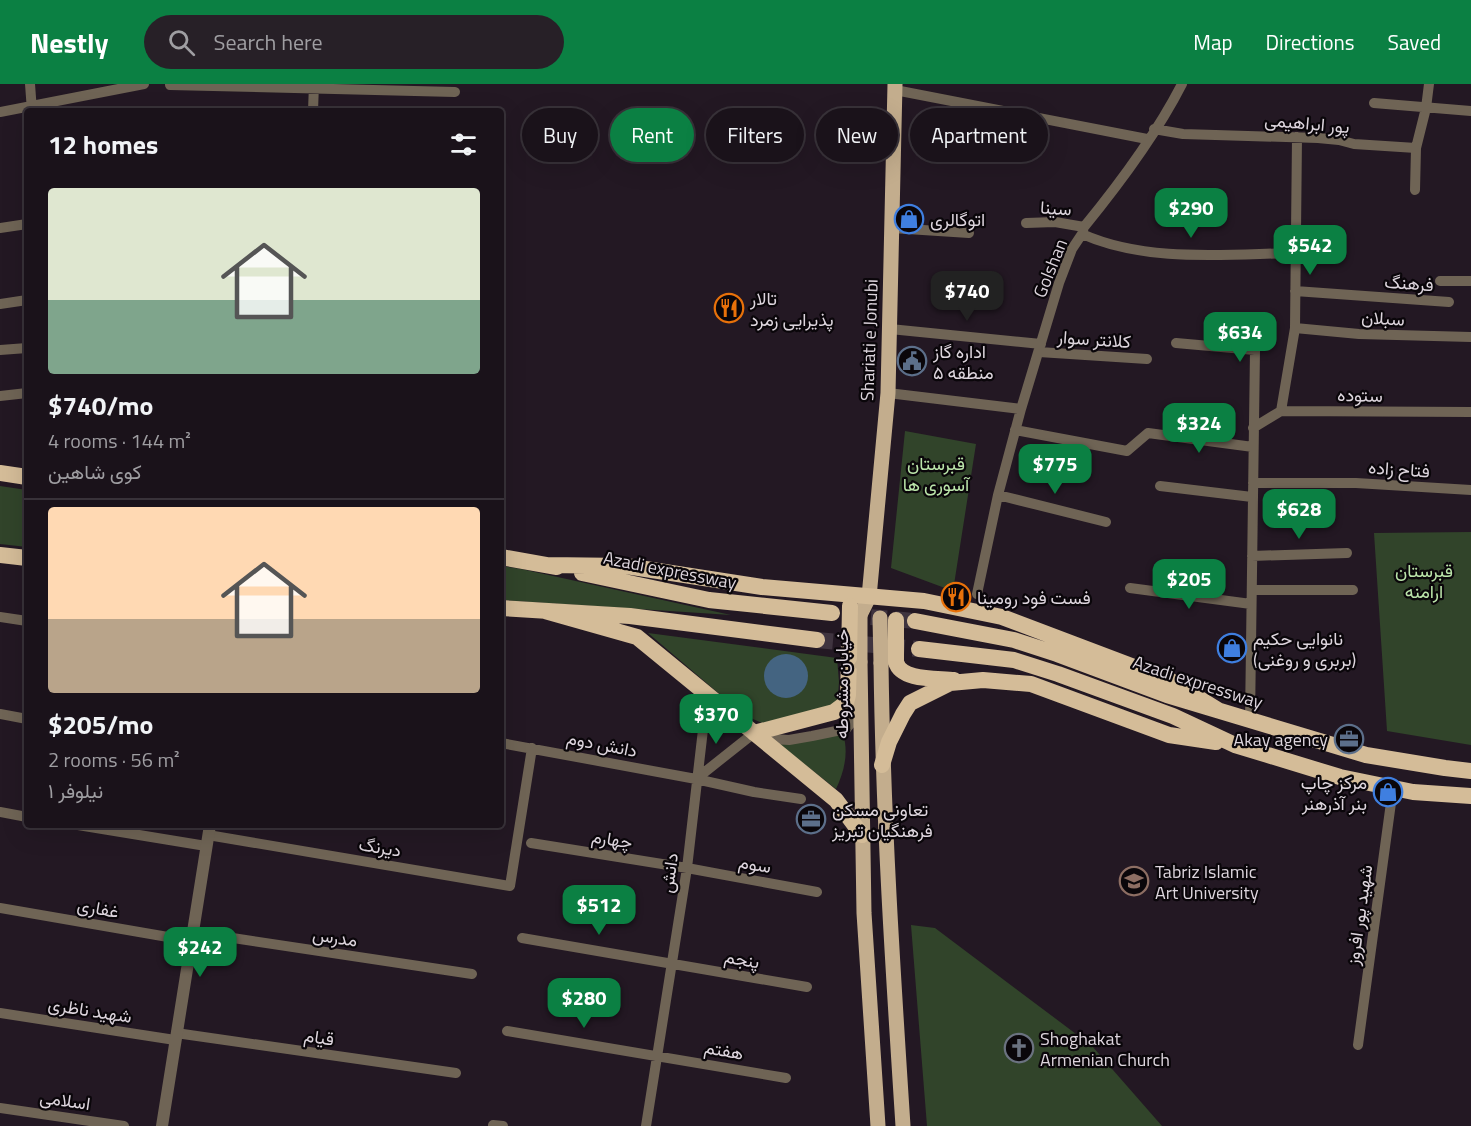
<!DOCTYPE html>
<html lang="en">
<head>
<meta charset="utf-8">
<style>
	body { margin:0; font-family:"Titillium Web",Vazirmatn,sans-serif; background:#272027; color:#f1f3f6; height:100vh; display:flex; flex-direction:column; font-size:22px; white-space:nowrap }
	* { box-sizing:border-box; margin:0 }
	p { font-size:20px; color:#9f9ea2 }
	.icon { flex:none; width:33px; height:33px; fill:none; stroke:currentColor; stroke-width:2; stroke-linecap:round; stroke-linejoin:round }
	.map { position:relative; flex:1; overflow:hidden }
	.side { position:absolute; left:24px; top:24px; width:480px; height:720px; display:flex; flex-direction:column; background:#1a121a; border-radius:6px; box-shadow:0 6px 24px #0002,0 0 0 2px #383239 }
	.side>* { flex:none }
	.banner { position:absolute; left:522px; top:24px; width:570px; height:54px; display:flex; gap:12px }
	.price { position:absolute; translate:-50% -51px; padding:0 14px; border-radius:12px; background:#0b8043; color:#fff; font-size:20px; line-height:39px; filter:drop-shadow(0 2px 3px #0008) }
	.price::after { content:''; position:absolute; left:50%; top:36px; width:18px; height:14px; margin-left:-9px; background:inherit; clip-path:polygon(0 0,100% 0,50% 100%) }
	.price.current { background:#222; color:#fff }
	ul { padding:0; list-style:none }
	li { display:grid; align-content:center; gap:12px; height:318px; padding:0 24px }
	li+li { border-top:2px solid #383239 }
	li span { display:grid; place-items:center; height:186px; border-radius:6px; color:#555 }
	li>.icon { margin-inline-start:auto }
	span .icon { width:108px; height:108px; fill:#fffc; stroke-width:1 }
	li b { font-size:26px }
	h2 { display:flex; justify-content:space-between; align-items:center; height:72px; padding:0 24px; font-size:26px }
	.tag { padding:0 21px; border-radius:27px; background:#1a121a; box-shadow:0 6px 24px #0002,0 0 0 2px #383239; font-size:21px; line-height:54px }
	.tag.current { background:#0b8043; color:#fff }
	header { display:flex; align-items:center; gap:36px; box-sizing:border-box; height:84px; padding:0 30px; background:#0b8043; color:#fff }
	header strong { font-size:28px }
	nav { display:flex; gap:33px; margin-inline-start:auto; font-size:21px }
	.search { width:420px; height:54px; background:#272027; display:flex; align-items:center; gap:15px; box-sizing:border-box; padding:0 21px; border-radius:33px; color:#9f9ea2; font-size:22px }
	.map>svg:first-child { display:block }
	.green { fill:#31442a }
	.water { fill:#446481 }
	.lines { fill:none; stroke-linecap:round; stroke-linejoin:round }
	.trunk-tunnel { stroke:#3f343f; stroke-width:16; stroke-dasharray:16 8; stroke-linecap:butt }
	.minor { stroke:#6f6455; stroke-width:10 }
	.tertiary { stroke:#6f6455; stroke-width:12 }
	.primary { stroke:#c3ad8d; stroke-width:15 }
	.trunk { stroke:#d4bc98; stroke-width:16 }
	.primary-bridge { stroke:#c3ad8d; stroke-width:15 }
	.trunk-bridge { stroke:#d4bc98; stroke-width:16 }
	.labels { text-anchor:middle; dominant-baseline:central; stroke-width:4.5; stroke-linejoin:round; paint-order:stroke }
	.street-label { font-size:18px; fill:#ddd5dd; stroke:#0a060a }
	.poi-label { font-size:18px; fill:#ddd5dd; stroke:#0a060a; text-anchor:start }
	.park-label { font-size:18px; fill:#bbe5aa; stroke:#0a060a }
</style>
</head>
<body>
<header>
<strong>Nestly</strong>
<div class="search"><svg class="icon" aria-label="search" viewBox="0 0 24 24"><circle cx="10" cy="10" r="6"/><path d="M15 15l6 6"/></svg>Search here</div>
<nav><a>Map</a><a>Directions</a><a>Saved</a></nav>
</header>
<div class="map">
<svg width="1471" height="1042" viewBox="0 0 1471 1042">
	<rect width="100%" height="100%" fill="#231823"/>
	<path class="green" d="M 905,347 L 976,360 L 953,507 L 891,484 Z
		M 0,402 L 27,406 L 27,463 L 0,460 Z
		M 1471,448 L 1471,661 L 1387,647 L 1374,449 Z
		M 501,482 L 521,485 L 731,531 L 501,516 Z
		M 648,549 L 837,574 L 839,598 L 837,624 L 762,639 L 744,631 Z
		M 843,650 C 849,669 844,688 836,705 L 779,660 Z
		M 911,841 L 935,844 L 1092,962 L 1162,1042 L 927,1042 Z"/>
	<path class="water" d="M764 592a22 22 0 1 1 44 0a22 22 0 1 1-44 0Z"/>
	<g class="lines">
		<path class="trunk-tunnel" d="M 847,531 L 915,537
			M 817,556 L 919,565"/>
		<path class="minor" d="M 30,0 L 32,27
			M 170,1 L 455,8
			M 895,6 L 1147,55
			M 1374,19 L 1471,27
			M 313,27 L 314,0
			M 0,28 L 144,0
			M 1154,45 L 1183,50 L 1318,54 L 1339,56 L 1354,60 L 1416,64
			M 1415,106 L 1416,64 L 1426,24 L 1429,0
			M 1026,139 L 1055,138 L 1084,143
			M 0,144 L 27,140
			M 892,144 L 969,149
			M 1082,150 C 1147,179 1226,170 1296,169
			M 1440,197 L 1471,197
			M 1295,207 L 1449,218
			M 0,220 L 27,216
			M 1295,244 L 1359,250 L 1471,253
			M 890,245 L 1041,260
			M 1176,259 L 1255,266 L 1250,636
			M 0,266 L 27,264
			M 1039,268 L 1147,275
			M 888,309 L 1021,325
			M 0,312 L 27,309
			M 1281,327 L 1295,244 L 1297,53
			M 1253,344 L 1281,327 L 1471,328
			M 1015,346 L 1127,367 L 1148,349 L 1253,363
			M 1253,399 L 1356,399 L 1471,406
			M 1160,402 L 1252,413
			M 998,411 L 1106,438
			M 1252,472 L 1347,469
			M 1130,504 L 1251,520
			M 1252,506 L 1353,506
			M 977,510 L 998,411 L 1021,325 L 1059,199 L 1072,165 L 1082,150 L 1084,143 C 1120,99 1156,51 1182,0
			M 0,533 L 27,537
			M 0,630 L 27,635
			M 501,659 L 696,695 L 754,708 L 801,715
			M 696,695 L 754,649 L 773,655 L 789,656 L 812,652 L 846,645 L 860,628
			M 0,728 L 27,733
			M 78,741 L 206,762
			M 208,751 L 510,802 L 532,664
			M 531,759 L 687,784 L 817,808
			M 0,824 L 191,857
			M 193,848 L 472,890
			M 522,854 L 807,903
			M 0,929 L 175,956
			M 507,947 L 786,994
			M 176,949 L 456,989
			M 1358,961 L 1393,704
			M 0,1024 L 124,1042
			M 493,1041 L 503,1042
			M 646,1042 L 687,784 L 707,611"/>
		<path class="tertiary" d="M 162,1042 L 210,741"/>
		<path class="primary" d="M 860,531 L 869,513 L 888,309 L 895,0
			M 860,578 L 864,829 L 878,1042
			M 881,579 C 883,734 893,888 903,1042"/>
		<path class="trunk" d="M 0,389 L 27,393
			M 0,471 L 27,474
			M 501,473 L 557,483
			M 547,481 L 626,482 L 762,503 L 924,517 L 1002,533 L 1171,597 L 1218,626
			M 582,489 L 709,516 L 832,529
			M 501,524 L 630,532 L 817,556
			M 545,527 L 637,553 L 836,716 L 862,751
			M 915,537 L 1014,556 L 1057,570 L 1167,611 L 1366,671 L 1445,684 L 1471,687
			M 919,565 L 1014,576 L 1058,590 L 1173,632 L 1235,661 L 1340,693 L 1413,708 L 1471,712
			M 896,578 C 901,597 937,594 954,596
			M 754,649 L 834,628 L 846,619 L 848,611 L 849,574
			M 882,681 L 889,658 L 903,630 L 910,619 L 950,599 L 983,596 L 1031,600 L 1169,651 L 1216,658"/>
		<path class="primary-bridge" d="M 880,534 L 881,579
			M 860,578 L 860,531"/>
		<path class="trunk-bridge" d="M 849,574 L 850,522
			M 896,578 L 896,536"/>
	</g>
	<defs>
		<g id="shop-ring" transform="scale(1.5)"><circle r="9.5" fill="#0a060a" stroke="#3f7fe0" stroke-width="1.5"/><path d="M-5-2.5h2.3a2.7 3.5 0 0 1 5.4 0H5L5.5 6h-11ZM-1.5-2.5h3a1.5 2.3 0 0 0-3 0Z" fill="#3f7fe0"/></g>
		<g id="restaurant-ring" transform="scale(1.5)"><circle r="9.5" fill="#0a060a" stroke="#e8710a" stroke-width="1.5"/><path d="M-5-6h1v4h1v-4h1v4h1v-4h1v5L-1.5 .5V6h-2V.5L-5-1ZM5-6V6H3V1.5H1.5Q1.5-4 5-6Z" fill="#e8710a"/></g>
		<g id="civic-ring" transform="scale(1.5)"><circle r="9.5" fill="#0a060a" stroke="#5c6f8a" stroke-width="1.5"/><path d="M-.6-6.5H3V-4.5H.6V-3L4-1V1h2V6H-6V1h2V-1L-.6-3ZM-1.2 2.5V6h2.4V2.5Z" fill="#5c6f8a"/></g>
		<g id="office-ring" transform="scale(1.5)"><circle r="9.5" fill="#0a060a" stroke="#5c6f8a" stroke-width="1.5"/><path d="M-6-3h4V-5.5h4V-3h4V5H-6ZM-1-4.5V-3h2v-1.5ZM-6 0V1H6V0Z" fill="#5c6f8a"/></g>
		<g id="university-ring" transform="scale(1.5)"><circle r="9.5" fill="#0a060a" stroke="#8d6e63" stroke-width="1.5"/><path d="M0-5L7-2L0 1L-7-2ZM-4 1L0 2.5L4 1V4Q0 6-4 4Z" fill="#8d6e63"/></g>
		<g id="church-ring" transform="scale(1.5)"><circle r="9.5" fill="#0a060a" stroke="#6b7280" stroke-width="1.5"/><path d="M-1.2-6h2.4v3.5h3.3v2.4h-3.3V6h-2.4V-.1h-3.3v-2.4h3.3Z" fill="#6b7280"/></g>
	</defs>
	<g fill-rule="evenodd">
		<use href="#shop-ring" x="909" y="135"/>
		<use href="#restaurant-ring" x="729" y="224"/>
		<use href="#civic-ring" x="912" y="277"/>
		<use href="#restaurant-ring" x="956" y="513"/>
		<use href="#shop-ring" x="1232" y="564"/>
		<use href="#office-ring" x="1349" y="655"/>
		<use href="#shop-ring" x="1388" y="708"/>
		<use href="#office-ring" x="811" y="735"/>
		<use href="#university-ring" x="1134" y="797"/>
		<use href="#church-ring" x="1019" y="964"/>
	</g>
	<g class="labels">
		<g class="street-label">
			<text transform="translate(1307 39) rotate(5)">پور ابراهیمی</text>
			<text transform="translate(1056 124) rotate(4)">سینا</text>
			<text transform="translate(1050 184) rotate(-68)">Golshan</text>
			<text transform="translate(1409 199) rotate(4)">فرهنگ</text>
			<text transform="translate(1383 234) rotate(3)">سبلان</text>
			<text transform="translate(1094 255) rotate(4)">کلانتر سوار</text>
			<text transform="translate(869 256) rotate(-88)">Shariati e Jonubi</text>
			<text transform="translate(1360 311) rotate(1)">ستوده</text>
			<text transform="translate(1399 385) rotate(4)">فتاح زاده</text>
			<text transform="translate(670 486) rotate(11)">Azadi expressway</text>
			<text transform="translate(1198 598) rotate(18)">Azadi expressway</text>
			<text transform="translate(841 600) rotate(-90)">خیابان مشروطه</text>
			<text transform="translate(602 660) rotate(11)">دانش دوم</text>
			<text transform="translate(612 755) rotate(9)">چهارم</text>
			<text transform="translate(380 763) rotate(9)">دیرنگ</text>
			<text transform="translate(755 780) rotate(10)">سوم</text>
			<text transform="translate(669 789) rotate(-82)">دانش</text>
			<text transform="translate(98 824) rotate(10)">غفاری</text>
			<text transform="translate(1359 831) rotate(-82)">شهید پور افروز</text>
			<text transform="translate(335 853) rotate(8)">مدرس</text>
			<text transform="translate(742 875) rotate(10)">پنجم</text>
			<text transform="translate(90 926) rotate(9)">شهید ناظری</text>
			<text transform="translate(319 953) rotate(8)">قیام</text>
			<text transform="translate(724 966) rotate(10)">هفتم</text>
			<text transform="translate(65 1016) rotate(8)">اسلامی</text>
		</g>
		<g class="poi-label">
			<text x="930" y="135">اتوگالری</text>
			<text x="750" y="214">تالار<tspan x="750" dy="21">پذیرایی زمرد</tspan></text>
			<text x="933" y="267">اداره گاز<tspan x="933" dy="21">منطقه ۵</tspan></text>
			<text x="977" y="513">فست فود رومینا</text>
			<text x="1253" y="554">نانوایی حکیم<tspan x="1253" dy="21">(بربری و روغنی)</tspan></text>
			<text x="1328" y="655" text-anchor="end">Akay agency</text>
			<text x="1367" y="698" text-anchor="end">مرکز چاپ<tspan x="1367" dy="21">بنر آذرهنر</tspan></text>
			<text x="832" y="725">تعاونی مسکن<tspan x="832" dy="21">فرهنگیان تبریز</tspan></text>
			<text x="1155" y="787">Tabriz Islamic<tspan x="1155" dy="21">Art University</tspan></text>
			<text x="1040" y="954">Shoghakat<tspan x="1040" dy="21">Armenian Church</tspan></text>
		</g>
		<g class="park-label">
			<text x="936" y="379">قبرستان<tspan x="936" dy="21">آسوری ها</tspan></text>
			<text x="1424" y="486">قبرستان<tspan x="1424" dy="21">ارامنه</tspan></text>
		</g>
	</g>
</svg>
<b class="price" style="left:1191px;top:155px">$290</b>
<b class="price" style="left:1310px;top:192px">$542</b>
<b class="price current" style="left:967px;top:238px">$740</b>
<b class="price" style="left:1240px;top:279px">$634</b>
<b class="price" style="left:1199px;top:370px">$324</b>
<b class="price" style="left:1055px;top:411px">$775</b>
<b class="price" style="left:1299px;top:456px">$628</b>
<b class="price" style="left:1189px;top:526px">$205</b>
<b class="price" style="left:716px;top:661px">$370</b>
<b class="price" style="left:599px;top:852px">$512</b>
<b class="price" style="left:200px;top:894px">$242</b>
<b class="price" style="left:584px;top:945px">$280</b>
<div class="banner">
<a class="tag">Buy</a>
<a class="tag current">Rent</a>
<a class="tag">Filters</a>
<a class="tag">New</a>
<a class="tag">Apartment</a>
</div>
<section class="side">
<h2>12 homes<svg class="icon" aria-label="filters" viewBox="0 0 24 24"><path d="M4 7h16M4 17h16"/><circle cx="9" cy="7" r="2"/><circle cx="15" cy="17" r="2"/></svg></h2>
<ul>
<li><span style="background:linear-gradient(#dfe7d0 60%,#7fa58c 0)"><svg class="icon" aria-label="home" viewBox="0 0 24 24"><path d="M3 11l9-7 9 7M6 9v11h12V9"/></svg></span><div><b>$740/mo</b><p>4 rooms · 144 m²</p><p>کوی شاهین</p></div></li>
<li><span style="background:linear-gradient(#ffd9b3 60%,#b9a48a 0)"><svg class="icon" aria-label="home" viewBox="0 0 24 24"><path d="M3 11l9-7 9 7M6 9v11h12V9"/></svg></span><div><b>$205/mo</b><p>2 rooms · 56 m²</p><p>نیلوفر ۱</p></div></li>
</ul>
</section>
</div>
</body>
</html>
